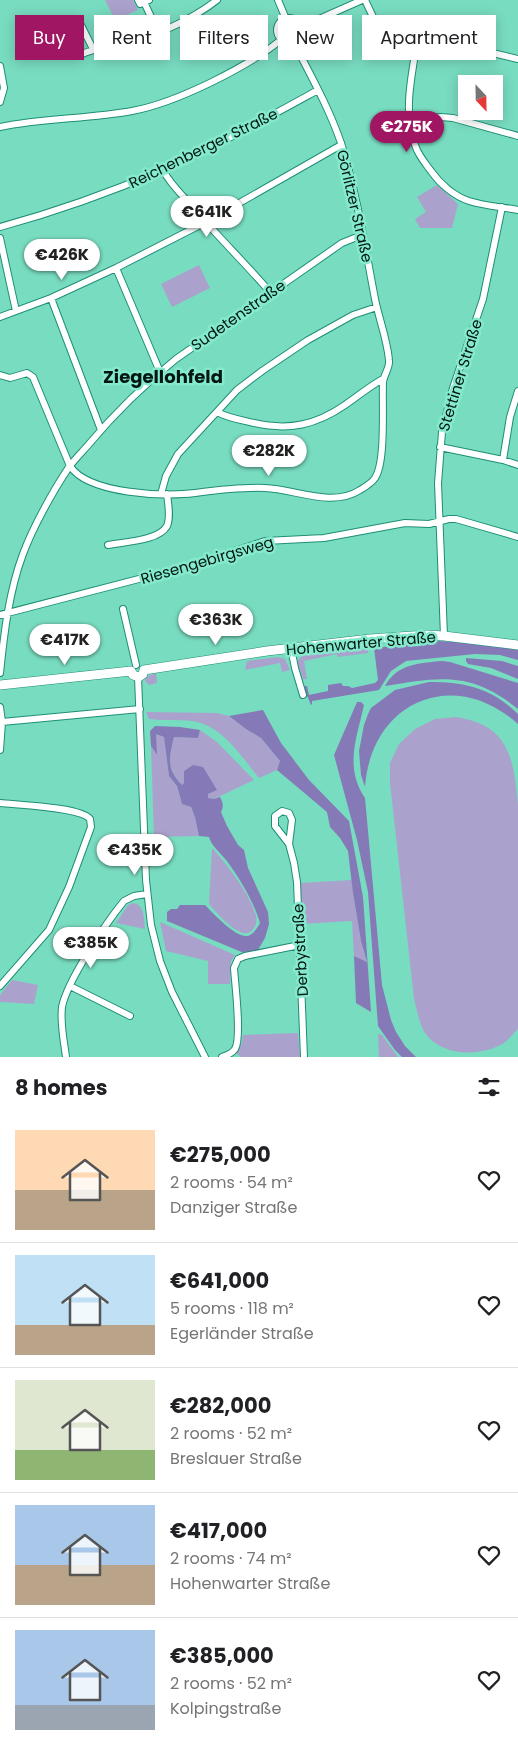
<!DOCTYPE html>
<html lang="en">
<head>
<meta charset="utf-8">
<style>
	body { margin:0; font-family:Poppins,sans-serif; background:#f2f2f2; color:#202124; height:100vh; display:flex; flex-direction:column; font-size:19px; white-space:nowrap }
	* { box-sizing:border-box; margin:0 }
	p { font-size:16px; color:#757577 }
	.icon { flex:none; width:28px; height:28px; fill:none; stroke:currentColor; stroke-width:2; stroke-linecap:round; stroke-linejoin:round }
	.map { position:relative; height:1057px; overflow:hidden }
	.drawer { display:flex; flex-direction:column; background:#fff; flex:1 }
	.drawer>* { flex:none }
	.hud { position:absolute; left:15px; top:15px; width:489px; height:45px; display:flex; gap:10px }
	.needle { width:32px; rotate:158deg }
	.tools { position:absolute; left:458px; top:75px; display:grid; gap:10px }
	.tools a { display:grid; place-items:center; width:45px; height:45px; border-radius:0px; background:#fff; box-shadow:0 2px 12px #0003; font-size:25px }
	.price { position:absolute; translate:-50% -42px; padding:0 11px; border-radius:18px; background:#fff; color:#222; font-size:16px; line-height:32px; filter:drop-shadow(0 1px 2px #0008) }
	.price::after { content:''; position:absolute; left:50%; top:30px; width:15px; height:11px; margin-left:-8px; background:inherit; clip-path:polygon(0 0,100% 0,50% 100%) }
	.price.on { background:#a01663; color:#fff }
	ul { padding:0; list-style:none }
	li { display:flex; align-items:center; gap:15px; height:125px; padding:0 15px }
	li+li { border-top:1px solid #e0e0e0 }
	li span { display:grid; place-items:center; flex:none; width:140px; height:100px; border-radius:0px; color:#555 }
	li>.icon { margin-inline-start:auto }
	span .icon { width:60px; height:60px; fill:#fffc; stroke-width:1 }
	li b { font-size:21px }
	h2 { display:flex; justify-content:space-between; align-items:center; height:60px; padding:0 15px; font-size:21px }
	.tag { padding:0 18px; border-radius:0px; background:#fff; box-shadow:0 2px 12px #0003; font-size:18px; line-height:45px }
	.tag.on { background:#a01663; color:#fff }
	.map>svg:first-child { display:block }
	.green { fill:#aaa2cd }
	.forest { fill:#8679b7 }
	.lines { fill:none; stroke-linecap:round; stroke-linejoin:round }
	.street-casing { stroke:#1d8f76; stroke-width:8 }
	.secondary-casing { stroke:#1d8f76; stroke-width:10 }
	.street { stroke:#fff; stroke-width:6 }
	.secondary { stroke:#fff; stroke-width:9 }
	.labels { text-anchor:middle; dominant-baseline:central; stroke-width:5; stroke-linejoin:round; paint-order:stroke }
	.street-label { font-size:15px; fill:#021711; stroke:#85eacd }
	.quarter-label { font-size:18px; font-weight:bold; fill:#021711; stroke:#85eacd }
</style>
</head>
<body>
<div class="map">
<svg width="518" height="1057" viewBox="0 0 518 1057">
	<rect width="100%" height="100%" fill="#78dcc0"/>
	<path class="green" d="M 105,0 L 133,0 L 138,10 L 115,20 Z
		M283.5 30a5.5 5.5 0 1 1 11 0a5.5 5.5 0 1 1-11 0Z
		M 437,185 L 458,204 L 452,228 L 420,228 L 415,219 L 426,212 L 417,197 Z
		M 199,265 L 210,288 L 172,307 L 161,284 Z
		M 368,648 L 368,653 L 338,657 L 337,654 L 304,661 L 307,679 L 303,679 L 297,662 L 301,656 Z
		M 278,657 L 285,659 L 290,670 L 282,672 L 280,663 L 245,670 L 247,661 Z
		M 156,673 L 157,683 L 149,685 L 145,681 L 146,677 Z
		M 146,712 L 217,713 L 229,716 L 246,729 L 261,738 L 280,761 L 277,770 L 259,778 C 241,756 222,725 192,721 C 178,719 164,721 149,719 Z
		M 457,717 C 463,718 470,720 476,722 C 512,734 515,772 518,805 L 518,1029 C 514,1033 509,1039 504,1043 C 481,1057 442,1057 425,1033 C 419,1023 417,1011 414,999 L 390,783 L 390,763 L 399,744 L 415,729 L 435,719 Z
		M 200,730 L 217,742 L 254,780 L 214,799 L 207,798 L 208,794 L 216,790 L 184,783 L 182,785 C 166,769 169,758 174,737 L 198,738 Z
		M 156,734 L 164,737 L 169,776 L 177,786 L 182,804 L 191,807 L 195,817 L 199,836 L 154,837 L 151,746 L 156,754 Z
		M 212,848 C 226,863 249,893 255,913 C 257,917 257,924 254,928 C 244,946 216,912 209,904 Z
		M 352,880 L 353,893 L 361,941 L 367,963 L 354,956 L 352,921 L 302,924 L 300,883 Z
		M 133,903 C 145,905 144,919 145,929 L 116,923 L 128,905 Z
		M 160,922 L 235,955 L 231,961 L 230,984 L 208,984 L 208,961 L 166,951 Z
		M 12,980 L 38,985 L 34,1004 L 0,1002 L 0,995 Z
		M 298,1033 L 300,1057 L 241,1057 L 236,1053 L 242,1043 L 243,1035 Z
		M 378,1034 L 382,1035 L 398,1057 L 379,1057 Z"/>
	<path class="forest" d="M 439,641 L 482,644 L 518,650 L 518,660 L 500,655 L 475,654 L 406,661 L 391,671 L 379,690 L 312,701 L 312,704 L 311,705 L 304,688 L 305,686 L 307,686 L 309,695 L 328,691 L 328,685 L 341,683 L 343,686 L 348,686 L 352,688 L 375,683 L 378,680 L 374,648 Z
		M 466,658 L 502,661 L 518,666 L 518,679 L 491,668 L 468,664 L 466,661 Z
		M 442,661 L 450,662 L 518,683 L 518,709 C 471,671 440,677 385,686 C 397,664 419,663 442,661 Z
		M 429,682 C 466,682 491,688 518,714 L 518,724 C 454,666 371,701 365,787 L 361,775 L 359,751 L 364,725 L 368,714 L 371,708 L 395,690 Z
		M 357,702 L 361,702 L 364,705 C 357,737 344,768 365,798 L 382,985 L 391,1020 L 396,1032 L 405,1046 L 416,1057 L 402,1057 L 395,1050 L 378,1026 L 368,892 L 357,840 L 334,755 Z
		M 263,710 L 281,743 L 309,780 L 349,821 L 363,897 L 371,1012 L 356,1003 L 354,956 L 367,962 L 361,941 L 353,893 L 348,851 L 340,838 L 330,827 L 327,812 L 277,770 L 280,761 L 261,738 L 246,729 L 229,716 Z
		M 155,726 L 180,727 L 200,730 L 198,738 L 174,737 C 169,758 166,769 182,785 L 184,783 L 184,771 L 193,765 L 203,767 L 217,790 L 208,794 L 208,798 L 214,799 L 220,797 C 223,803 224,806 221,812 L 227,826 L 238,845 L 244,850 L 248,868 L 268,912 L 269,924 L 265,938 L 258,950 L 244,953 L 167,921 L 167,912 L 171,909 L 177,909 L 180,905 L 205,905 C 214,914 234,936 246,936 C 253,936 257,928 260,923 C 255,904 238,875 226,860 C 220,852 212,847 209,837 L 199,836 L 195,817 L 191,807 L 182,804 L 177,786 L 169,776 L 164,737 L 156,734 L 157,755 L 151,746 L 150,731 Z"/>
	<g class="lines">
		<g class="street-casing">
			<path id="street" d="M 138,0 L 140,4 L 149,0
				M 278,0 L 286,19
				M 365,0 L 374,19 L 384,27 L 518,59
				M 144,2 L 158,32
				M277 30a12 12 0 1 1 24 0a12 12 0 1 1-24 0Z
				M 301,27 L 362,0
				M 418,36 C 413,70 402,111 415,145 C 418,155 425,163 431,171 C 440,184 454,196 469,201 C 485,206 502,207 518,210
				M 93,49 L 81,25 L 70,30 L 82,54 C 98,47 116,46 134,41 C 162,33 194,18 217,0
				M 0,66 L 4,88 L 0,102
				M 410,120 L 441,117 L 453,118 L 518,136
				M 0,127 C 44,118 88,119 132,111 C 176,103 248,67 282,39
				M 163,170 C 170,184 182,195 192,206 C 217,236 245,263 270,292
				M 0,227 C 55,212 109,193 162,170 C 215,147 267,118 318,90
				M 0,238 L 16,311
				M 116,268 L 160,372
				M 51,298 L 101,430
				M 0,317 L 51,298 L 116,268 L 206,222 L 341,145
				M 0,375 L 10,378 L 27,373 L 33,377 L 70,466 C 88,494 164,497 195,493 C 218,490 241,487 265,488 C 295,489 332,508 360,490 C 365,487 372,483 375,478 C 386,462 382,404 383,382 C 384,374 390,368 389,360 C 387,339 379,319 375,299 C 365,247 357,194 341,143 C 329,108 310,74 293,41
				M 217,412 C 228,418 241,420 254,423 C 289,431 316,425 345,405 C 358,396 370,386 383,379
				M 440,447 L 503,460 L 518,465
				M 503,460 L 510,417 L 518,391
				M 161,494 L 166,476 L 178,454 L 237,390 L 262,371 L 308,340 L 353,315 L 377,307
				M 108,545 C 123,542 159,541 167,526 C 171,517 168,503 167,494
				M 123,609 L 136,665
				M 0,615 L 185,567 L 265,541 L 324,538 L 405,523 L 429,524 L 449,519 L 456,519 L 518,537
				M 444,636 L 438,483 L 442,432 L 453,388 L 483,299 L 502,207
				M 291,648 L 295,668 L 303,695
				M 0,673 C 4,634 9,591 23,554 C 33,527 53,491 69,467 C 75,459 83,451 89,444 C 115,413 145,384 176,359 L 342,243 L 362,235
				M 138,677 L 146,880 L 151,925 L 160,961 L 172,992 L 205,1057
				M 0,707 L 2,722 L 0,750
				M 2,722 L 140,709
				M 0,803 C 17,805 81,807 90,819 L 91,827 L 69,887 L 49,930 L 0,986
				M 289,844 L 275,826 L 275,816 L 282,811 L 289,813 L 292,820 L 289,844 L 294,863 L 297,882 L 304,1057
				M 70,986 L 130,1016
				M 66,1057 C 64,1041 60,1024 62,1007 C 67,981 106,923 124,901 L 134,896 L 147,894
				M 222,1057 C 227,1055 232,1054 235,1049 C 242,1038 235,984 234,968 L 238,959 L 245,956 L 300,945"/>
		</g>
		<g class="secondary-casing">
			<path id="secondary" d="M 144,670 L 267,651 L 370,639 L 427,635 L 444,636 L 518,645
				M 131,671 L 133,675 L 139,677 L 143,674 L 144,670
				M 0,685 L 131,671"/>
		</g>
		<use href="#street" class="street"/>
		<use href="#secondary" class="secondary"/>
	</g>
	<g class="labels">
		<g class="street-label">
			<text transform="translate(203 148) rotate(-26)">Reichenberger Straße</text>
			<text transform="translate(355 206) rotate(77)">Görlitzer Straße</text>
			<text transform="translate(238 315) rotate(-35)">Sudetenstraße</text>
			<text transform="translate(460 375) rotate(-73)">Stettiner Straße</text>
			<text transform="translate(207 560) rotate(-16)">Riesengebirgsweg</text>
			<text transform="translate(361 643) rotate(-5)">Hohenwarter Straße</text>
			<text transform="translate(300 950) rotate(-93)">Derbystraße</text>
		</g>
		<g class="quarter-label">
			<text x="163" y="376">Ziegellohfeld</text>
		</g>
	</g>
</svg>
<div class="tools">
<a><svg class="needle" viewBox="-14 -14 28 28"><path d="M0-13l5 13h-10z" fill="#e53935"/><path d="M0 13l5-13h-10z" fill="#757577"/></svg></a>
</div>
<b class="price on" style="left:407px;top:153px">€275K</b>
<b class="price" style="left:207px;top:238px">€641K</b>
<b class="price" style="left:62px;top:281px">€426K</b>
<b class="price" style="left:269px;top:477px">€282K</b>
<b class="price" style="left:216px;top:646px">€363K</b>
<b class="price" style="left:65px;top:666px">€417K</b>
<b class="price" style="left:135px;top:876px">€435K</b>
<b class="price" style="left:91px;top:969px">€385K</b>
<div class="hud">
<a class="tag on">Buy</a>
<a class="tag">Rent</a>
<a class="tag">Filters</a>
<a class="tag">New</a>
<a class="tag">Apartment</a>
</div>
</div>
<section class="drawer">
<h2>8 homes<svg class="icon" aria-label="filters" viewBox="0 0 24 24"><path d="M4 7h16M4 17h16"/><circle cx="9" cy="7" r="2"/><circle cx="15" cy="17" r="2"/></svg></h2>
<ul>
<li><span style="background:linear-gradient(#ffd9b3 60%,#b9a48a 0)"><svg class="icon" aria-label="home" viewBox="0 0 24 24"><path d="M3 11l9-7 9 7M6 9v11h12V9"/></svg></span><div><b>€275,000</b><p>2 rooms · 54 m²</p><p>Danziger Straße</p></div><svg class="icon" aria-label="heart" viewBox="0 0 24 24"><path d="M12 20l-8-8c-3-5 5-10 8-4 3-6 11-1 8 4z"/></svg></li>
<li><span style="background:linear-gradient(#bfe0f5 70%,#b9a48a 0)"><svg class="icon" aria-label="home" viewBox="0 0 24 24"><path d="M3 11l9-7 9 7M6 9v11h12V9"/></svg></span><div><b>€641,000</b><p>5 rooms · 118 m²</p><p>Egerländer Straße</p></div><svg class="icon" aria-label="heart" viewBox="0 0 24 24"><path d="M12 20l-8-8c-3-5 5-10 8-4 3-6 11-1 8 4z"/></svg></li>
<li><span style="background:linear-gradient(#dfe7d0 70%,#8fb573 0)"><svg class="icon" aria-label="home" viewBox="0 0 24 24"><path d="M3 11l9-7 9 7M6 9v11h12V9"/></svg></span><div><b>€282,000</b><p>2 rooms · 52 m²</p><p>Breslauer Straße</p></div><svg class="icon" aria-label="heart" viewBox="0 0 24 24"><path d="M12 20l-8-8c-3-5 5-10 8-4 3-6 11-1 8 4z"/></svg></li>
<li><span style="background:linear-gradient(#a9c7e8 60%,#b9a48a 0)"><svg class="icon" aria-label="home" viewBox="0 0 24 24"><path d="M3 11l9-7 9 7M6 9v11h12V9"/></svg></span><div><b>€417,000</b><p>2 rooms · 74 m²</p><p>Hohenwarter Straße</p></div><svg class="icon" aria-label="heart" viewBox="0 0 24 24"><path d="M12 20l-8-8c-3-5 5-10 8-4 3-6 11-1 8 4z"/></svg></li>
<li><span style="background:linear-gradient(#a9c7e8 75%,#9aa5b1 0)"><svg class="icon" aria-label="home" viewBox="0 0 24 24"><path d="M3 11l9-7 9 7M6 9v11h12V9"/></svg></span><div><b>€385,000</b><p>2 rooms · 52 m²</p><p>Kolpingstraße</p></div><svg class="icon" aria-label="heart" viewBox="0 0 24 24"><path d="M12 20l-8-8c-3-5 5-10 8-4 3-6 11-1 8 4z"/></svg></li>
</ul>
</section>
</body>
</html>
